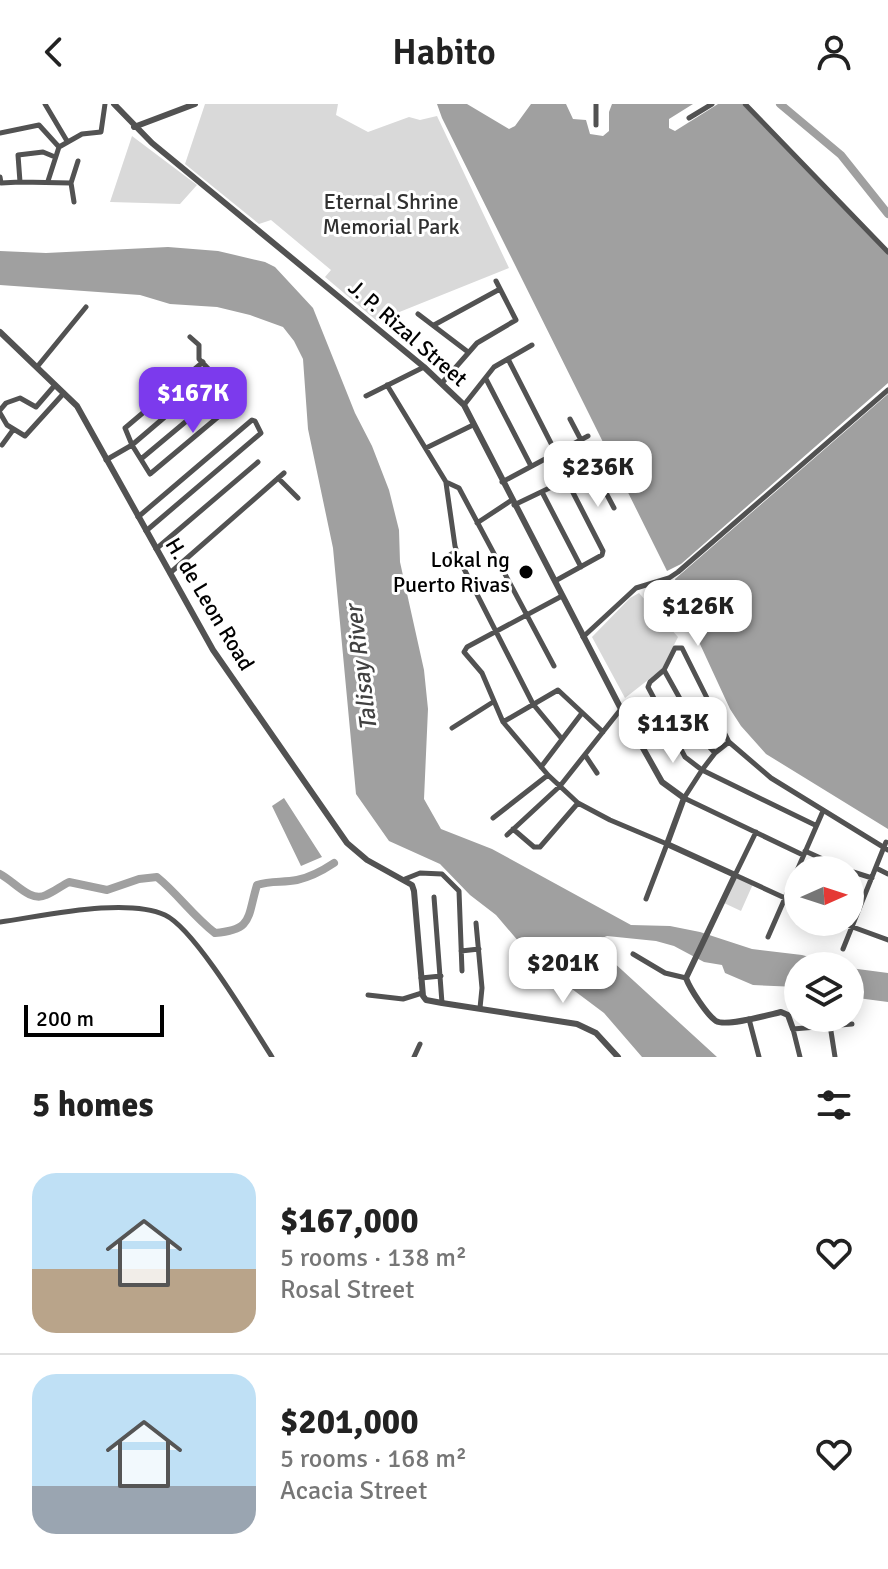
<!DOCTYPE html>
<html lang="en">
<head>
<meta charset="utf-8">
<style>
	body { margin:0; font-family:Signika,sans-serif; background:#f2f2f2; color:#222; height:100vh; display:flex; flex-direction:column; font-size:30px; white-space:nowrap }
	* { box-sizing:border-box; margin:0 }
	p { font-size:26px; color:#767676 }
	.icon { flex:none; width:44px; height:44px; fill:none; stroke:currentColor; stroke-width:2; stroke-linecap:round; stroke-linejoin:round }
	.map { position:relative; height:953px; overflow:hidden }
	.details { display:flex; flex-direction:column; background:#fff; flex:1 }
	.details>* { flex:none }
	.needle { width:52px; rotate:87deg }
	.fabs { position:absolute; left:784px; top:752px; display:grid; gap:16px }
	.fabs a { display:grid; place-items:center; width:80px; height:80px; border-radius:50%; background:#fff; box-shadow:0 4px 20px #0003; font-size:40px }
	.scale { position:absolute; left:24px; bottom:20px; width:140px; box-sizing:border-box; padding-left:8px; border:4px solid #000; border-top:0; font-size:22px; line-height:28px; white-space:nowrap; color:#000; -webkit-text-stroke:6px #fff; paint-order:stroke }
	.price { position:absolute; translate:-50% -68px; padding:0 18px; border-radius:16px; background:#fff; color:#222; font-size:26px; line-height:52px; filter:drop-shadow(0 2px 4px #0008) }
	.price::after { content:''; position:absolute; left:50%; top:48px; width:24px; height:18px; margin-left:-12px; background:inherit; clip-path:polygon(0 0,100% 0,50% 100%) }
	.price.active { background:#7c3aed; color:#fff }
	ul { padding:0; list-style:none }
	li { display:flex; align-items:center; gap:24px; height:200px; padding:0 32px }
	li+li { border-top:2px solid #e0e0e0 }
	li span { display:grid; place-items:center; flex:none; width:224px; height:160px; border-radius:24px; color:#555 }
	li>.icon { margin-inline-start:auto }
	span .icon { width:96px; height:96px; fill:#fffc; stroke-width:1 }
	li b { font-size:34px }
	h2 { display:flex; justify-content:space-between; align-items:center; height:96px; padding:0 32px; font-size:34px }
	header { display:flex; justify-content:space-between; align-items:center; height:104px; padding:0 32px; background:#fff; font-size:36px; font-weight:600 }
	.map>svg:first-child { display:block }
	.green { fill:#d9d9d9 }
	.water { fill:#a0a0a0 }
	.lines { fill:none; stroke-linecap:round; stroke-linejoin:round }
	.river { stroke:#a0a0a0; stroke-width:8 }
	.minor { stroke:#525252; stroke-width:5 }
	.tertiary { stroke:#525252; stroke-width:6 }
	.poi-dot { fill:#000; stroke:#fff; stroke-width:3 }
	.labels { text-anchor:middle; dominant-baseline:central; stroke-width:6; stroke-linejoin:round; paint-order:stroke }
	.park-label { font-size:22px; fill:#303030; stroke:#fff }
	.street-label { font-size:22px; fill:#000; stroke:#fff }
	.poi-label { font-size:22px; fill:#000; stroke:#fff; text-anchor:end }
	.water-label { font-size:24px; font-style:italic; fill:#414141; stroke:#fff }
</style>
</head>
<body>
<header><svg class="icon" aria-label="back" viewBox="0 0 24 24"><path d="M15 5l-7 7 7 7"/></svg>Habito<svg class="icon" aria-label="person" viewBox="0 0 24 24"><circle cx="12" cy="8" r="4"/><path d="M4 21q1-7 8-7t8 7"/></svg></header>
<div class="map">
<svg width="888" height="953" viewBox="0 0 888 953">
	<rect width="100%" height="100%" fill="#fff"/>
	<path class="green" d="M 205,0 L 338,0 L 336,11 L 368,28 L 409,13 L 420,16 L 437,12 L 509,164 L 377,217 L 325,173 L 331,166 L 271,116 L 259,120 L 185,60 Z
		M 132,32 L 197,81 L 180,100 L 110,98 Z
		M 639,489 L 678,533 L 662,565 L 625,594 L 592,533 L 630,494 Z
		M 736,772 L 753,780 L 741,807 L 724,799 Z"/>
	<path class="water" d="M 437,0 L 467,0 L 509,25 L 515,22 L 531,0 L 566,0 L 573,15 L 586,16 L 590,30 L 603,32 L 609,27 L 609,8 L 612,0 L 693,0 L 669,15 L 669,24 L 675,27 L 718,0 L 742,0 L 888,149 L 888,279 L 681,460 L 667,467 L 442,14 Z
		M 168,143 L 218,147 L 265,158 L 275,163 L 313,204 L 355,309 L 372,342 L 389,386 L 399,426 L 400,458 L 424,566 L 428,605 L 424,695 L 441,725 L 492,745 L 631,821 L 670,822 L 700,828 L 752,845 L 802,851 L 842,862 L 798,862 L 798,883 L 753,881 L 725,869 L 722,861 L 704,858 L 674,842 L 656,837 L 607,832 L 602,834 L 611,856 L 717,953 L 642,953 L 604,909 L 536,858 L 496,811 L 470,791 L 440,760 L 389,737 L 356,690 L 333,444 L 308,325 L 303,255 L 294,237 L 283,223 L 250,211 L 217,203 L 170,200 L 140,191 L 0,181 L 0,147 L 46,149 Z
		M 888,290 L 888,725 L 766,650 L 741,622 L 730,605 L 681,499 L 675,475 Z
		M 284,694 L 322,753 L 301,762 L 272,702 Z
		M 850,864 L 888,869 L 888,898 L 850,893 Z"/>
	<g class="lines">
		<path class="river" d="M 780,0 L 841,51 L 888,110
			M 0,770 C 14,777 30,799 46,791 C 54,788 61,782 69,778 L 107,786 L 139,775 L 157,773 C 178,790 193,812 215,829 C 253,826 247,814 257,781 C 271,776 283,779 297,776 C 311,773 322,767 334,759"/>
		<path class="minor" d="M 45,0 L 67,37
			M 745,0 L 888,148
			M 689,14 L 712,0
			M 596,21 L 596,0
			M 0,29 L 39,21 L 59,43 L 82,30 L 101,28 L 105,0
			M 55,53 L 43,48 L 18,51 L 20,78 L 71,79 L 78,57
			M 0,73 L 1,79 L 20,78
			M 48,77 L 59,43
			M 71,79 L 74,98
			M 418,210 L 468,248
			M 434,221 L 500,185
			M 190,233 L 199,241 L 199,255 L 238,296
			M 508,255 L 556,349
			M 203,258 L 125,324 L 132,341 L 150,370 L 243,292
			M 37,263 L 86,203
			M 486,275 L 531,362
			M 442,279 L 477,239 L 516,216 L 496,177
			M 387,281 L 446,378 L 459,384 L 554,562
			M 366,292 L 424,263
			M 464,301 L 494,263 L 532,241
			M 0,306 L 6,299 L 20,294 L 36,303 L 55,281
			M 0,309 L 7,321 L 25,332 L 64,289
			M 570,315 L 581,336
			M 2,341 L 13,326
			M 426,344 L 473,321
			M 141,355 L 226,284
			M 106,356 L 132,341 L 214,271
			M 278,374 L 298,394
			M 502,378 L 588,332
			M 446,379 L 455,442 L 459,455 L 533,600 L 562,635
			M 542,388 L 581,463
			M 514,401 L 587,366 L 596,370 L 614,404
			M 138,413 L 252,316 L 255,317 L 261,329 L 146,427
			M 477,419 L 512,396
			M 156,445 L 258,358
			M 445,454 L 456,447
			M 170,469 L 284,369
			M 555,477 L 602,451 L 603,447 L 566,375
			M 562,492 L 467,543 L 464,548 L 482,569 L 503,618 L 548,671 L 578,699 L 610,716 L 667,740 L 646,795
			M 583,533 L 636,484 L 669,474 L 678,468 L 888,286
			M 664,566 L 703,636 L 715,649
			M 503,618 L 558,586 L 603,628
			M 452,624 L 493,598
			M 729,638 L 715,649 L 702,666 L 685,653 L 648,583 L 650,578 L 664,566 L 675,544 L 682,544 L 729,638 L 771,674 L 888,746
			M 585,651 L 597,669
			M 541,663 L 582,609
			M 493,714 L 548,671
			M 513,725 L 534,743 L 540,743 L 578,699
			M 756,728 L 735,771 L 798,800
			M 507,731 L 560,682 L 621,605
			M 805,747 L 847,766
			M 803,751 L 684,694 L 702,666 L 815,721
			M 876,764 L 888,770
			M 850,767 L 872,774
			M 405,775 L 420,769 L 442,770 L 459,787 L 462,867
			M 434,793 L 442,899
			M 0,818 C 44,812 125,793 165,811 C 195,825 252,922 272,953
			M 839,818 L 888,836
			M 476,819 L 482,884 L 480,904
			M 768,833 L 823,707
			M 843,845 L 886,738
			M 461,847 L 479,845
			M 633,850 L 665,869 L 686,874
			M 421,874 L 441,872
			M 368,891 L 403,895 L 422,889
			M 749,915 L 759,953
			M 830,921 L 835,953
			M 414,953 L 420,940
			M 800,953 L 793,925 L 852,920"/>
		<path class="tertiary" d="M 114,0 L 152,39 L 424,263 L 464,301 L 621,605 L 662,678 L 684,694 L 667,740 L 735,771 L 686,874 C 690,885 707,911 716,917 C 726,923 768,911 781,908 L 788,911 L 793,925
			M 134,23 L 195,0
			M 0,228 L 77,302 L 213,546 L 347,739 L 367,756 L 412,781 L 414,787 L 423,892 L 426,896 L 442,899 L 577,920 L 596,929 L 618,953"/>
	</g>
	<circle class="poi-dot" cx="526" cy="468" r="8"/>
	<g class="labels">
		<g class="park-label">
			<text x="391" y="97">Eternal Shrine<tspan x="391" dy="25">Memorial Park</tspan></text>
		</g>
		<g class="street-label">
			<text transform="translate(408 229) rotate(41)">J. P. Rizal Street</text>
			<text transform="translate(210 500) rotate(59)">H. de Leon Road</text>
		</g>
		<g class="poi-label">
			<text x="510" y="455">Lokal ng<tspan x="510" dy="25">Puerto Rivas</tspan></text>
		</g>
		<g class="water-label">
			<text transform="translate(361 564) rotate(-97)">Talisay River</text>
		</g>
	</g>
</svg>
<div class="fabs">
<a><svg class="needle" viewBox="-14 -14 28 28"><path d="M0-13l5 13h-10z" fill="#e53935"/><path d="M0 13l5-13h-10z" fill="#767676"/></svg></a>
<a><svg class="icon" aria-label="layers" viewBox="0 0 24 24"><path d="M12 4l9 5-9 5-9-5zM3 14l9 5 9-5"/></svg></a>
</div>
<div class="scale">200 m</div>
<b class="price active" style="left:193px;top:331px">$167K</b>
<b class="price" style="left:598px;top:405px">$236K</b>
<b class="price" style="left:698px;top:544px">$126K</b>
<b class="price" style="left:673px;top:661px">$113K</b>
<b class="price" style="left:563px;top:901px">$201K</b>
</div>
<section class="details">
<h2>5 homes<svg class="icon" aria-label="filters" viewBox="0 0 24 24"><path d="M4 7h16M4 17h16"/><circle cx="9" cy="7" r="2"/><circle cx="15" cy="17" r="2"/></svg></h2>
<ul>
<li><span style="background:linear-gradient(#bfe0f5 60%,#b9a48a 0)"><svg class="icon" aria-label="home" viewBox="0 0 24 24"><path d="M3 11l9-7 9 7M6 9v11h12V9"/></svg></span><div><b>$167,000</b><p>5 rooms · 138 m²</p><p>Rosal Street</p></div><svg class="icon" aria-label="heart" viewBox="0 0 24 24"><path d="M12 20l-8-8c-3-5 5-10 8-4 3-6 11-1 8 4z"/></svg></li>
<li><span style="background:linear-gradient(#bfe0f5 70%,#9aa5b1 0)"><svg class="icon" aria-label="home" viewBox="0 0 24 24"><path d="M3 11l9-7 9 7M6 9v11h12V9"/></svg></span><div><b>$201,000</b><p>5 rooms · 168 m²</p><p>Acacia Street</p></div><svg class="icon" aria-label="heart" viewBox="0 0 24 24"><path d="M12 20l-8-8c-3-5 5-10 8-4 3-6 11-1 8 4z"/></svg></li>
</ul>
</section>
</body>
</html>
